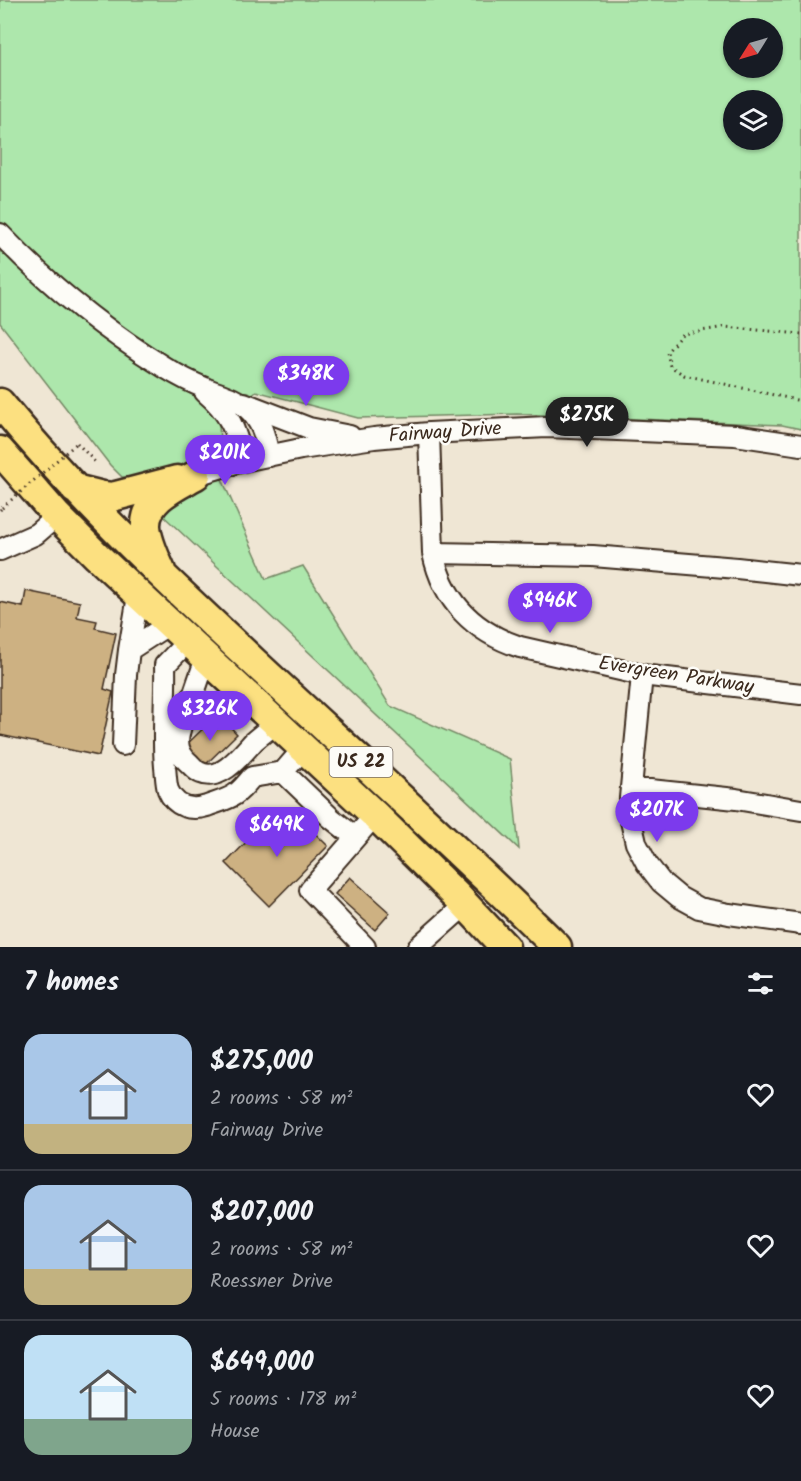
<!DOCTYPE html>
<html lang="en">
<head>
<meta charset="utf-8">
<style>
	body { margin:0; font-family:Kalam,sans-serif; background:#242831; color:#f1f3f6; height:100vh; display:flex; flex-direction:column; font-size:22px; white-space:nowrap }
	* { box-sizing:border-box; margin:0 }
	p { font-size:20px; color:#9ea1a6 }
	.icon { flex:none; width:33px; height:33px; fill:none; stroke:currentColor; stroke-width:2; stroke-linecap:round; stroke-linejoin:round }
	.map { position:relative; height:947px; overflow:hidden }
	.side { display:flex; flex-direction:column; background:#171b24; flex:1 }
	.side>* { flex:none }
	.needle { width:39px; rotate:233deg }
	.fabs { position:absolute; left:723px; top:18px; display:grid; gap:12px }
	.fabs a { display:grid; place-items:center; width:60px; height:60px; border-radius:50%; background:#171b24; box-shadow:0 2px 4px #0004; font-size:30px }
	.price { position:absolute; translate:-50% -51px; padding:0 14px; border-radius:21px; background:#7c3aed; color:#fff; font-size:20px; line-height:39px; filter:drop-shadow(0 2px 3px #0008) }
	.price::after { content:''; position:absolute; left:50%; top:36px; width:18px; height:14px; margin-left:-9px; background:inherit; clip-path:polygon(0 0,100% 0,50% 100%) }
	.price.current { background:#222; color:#fff }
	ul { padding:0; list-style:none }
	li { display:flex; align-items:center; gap:18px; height:150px; padding:0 24px }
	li+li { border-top:2px solid #363941 }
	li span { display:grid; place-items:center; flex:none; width:168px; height:120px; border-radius:18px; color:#555 }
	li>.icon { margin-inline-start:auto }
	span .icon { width:72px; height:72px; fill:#fffc; stroke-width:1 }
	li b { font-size:26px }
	h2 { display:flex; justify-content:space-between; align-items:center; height:72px; padding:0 24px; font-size:26px }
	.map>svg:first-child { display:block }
	.green { fill:#ade7ac; stroke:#748865; stroke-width:1.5; fill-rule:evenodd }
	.building { fill:#cdb182; stroke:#3b2a1e; stroke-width:1.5 }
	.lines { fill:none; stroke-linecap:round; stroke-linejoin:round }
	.minor-casing { stroke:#3b2a1e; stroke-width:24 }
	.highway-casing { stroke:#3b2a1e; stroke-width:33 }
	.path { stroke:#3b2a1e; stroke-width:3; stroke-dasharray:1.5 4.5; stroke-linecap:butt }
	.minor { stroke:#fdfcf7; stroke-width:20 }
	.highway { stroke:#fce080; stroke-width:28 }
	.path-bridge { stroke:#3b2a1e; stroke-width:3; stroke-dasharray:1.5 4.5; stroke-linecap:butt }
	.labels { text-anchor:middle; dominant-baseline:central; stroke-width:5; stroke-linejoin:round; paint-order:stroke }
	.shield { fill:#fdfcf7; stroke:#75695f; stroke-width:1.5 }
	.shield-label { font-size:18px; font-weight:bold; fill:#3b2a1e }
	.street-label { font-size:20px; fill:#3b2a1e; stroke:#fdfcf7 }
</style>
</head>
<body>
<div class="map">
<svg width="801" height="947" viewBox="0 0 801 947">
	<rect width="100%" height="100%" fill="#efe6d4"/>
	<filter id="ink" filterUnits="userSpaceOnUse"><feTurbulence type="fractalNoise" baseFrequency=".0167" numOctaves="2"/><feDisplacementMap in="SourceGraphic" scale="12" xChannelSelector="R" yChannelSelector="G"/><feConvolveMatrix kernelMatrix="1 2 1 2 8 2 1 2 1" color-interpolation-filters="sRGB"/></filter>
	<g filter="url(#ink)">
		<path class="green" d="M 0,0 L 801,0 L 801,429 L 782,425 L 517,414 L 358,418 L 256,391 L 219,424 L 222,479 L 266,579 L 303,566 L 390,706 L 510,759 L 519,849 L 155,508 L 150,477 L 122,477 L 110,465 L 0,323 ZM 734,28 L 772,28 L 772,68 L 734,68 ZM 734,100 L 772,100 L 772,140 L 734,140 Z"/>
		<path class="building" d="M 26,591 L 80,602 L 77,617 L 97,621 L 95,628 L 116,633 L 104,689 L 113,692 L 99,756 L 0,735 L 0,602 L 23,607 Z
			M 218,714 L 237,734 L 201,769 L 182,749 Z
			M 292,811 L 328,846 L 269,906 L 226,863 L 254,834 L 262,841 Z
			M 350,877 L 390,913 L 375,930 L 335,894 Z"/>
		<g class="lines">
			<g class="minor-casing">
				<path id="minor" d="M 0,234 C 49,285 104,330 164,367 C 177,375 190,382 205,388 C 219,394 234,397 246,407 C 262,421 265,436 269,456
					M 205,392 C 230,413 236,430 243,461
					M 244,403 L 309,428 L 350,436
					M 429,433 L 433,553 C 443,601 474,632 520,647 L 642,675 L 801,694
					M 196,475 L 243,461 L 301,449 L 374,438 L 429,433 L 547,427 L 735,435 L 801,445
					M 0,550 L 36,534 L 57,516
					M 433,553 L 593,556 L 737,568 L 801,575
					M 138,596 L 129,650 L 169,624
					M 188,641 L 165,665 C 166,699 162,733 165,767 C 166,775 166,784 168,790 C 175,807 191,811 207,806 C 232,797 235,798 252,777 L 283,772 L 303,749
					M 642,675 L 630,798 L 631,821 L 636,843 L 647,864 L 661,882 L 679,897 L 699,908 L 729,914 L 801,924
					M 173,711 L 185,713 L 194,693 L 206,658
					M 185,713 C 179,733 171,748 190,764 C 193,767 197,772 201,773 C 221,782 242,754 254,741 C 261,735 269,729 276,723
					M 123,745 L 126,675 L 129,650
					M 283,772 L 331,818 L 355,837
					M 631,788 L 736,799 L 801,810
					M 365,947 L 310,890 L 375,815
					M 418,947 L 465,905"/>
			</g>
			<g class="highway-casing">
				<path id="highway" d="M 0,403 C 77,497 165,579 253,661 C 355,756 458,849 557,947
					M 0,451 L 57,516 L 97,556 L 375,815 L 458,897 L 505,947
					M 75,489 L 103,496 L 112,497 L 177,480
					M 161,571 C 155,557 147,541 146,526 C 145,499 177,486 196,475"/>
			</g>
			<path class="path" d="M 801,334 L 725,327 L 682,334 L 667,352 L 670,366 L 684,375 L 801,401
				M 77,443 L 95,462
				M 0,510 L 2,508"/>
			<use href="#minor" class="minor"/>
			<use href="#highway" class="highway"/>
			<path class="path-bridge" d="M 2,508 L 77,443"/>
		</g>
	</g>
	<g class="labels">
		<rect class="shield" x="329.5" y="747" width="63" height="30" rx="4.5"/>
		<g class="shield-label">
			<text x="361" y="762">US 22</text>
		</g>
		<g class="street-label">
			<text transform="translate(445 433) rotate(-4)">Fairway Drive</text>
			<text transform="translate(676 676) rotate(9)">Evergreen Parkway</text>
		</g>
	</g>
</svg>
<div class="fabs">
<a><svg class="needle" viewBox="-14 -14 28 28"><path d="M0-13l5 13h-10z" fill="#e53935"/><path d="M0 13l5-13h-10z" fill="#9ea1a6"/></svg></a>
<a><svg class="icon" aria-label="layers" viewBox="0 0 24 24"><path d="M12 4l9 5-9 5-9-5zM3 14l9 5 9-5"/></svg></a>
</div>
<b class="price" style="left:306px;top:407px">$348K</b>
<b class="price current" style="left:587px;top:448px">$275K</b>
<b class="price" style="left:225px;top:486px">$201K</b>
<b class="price" style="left:550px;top:634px">$946K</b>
<b class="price" style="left:210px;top:742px">$326K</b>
<b class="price" style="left:657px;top:843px">$207K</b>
<b class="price" style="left:277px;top:858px">$649K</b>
</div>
<section class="side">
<h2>7 homes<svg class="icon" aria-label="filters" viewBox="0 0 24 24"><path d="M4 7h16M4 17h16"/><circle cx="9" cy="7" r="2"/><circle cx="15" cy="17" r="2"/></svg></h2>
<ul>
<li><span style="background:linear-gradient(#a9c7e8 75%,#c2b280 0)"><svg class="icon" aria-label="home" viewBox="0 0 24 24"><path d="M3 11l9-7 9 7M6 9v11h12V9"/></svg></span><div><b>$275,000</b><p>2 rooms · 58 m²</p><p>Fairway Drive</p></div><svg class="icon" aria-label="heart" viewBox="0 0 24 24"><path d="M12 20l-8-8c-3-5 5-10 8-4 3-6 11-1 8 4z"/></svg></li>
<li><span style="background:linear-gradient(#a9c7e8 70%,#c2b280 0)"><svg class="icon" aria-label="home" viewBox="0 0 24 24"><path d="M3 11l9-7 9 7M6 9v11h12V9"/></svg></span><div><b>$207,000</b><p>2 rooms · 58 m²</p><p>Roessner Drive</p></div><svg class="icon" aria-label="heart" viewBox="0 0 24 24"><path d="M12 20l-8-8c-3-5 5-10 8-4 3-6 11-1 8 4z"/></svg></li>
<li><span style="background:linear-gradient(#bfe0f5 70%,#7fa58c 0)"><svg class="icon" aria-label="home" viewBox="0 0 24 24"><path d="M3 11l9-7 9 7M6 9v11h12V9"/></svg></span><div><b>$649,000</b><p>5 rooms · 178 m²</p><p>House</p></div><svg class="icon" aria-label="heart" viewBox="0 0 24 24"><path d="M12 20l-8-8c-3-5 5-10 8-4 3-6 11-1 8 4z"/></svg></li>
</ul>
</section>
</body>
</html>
